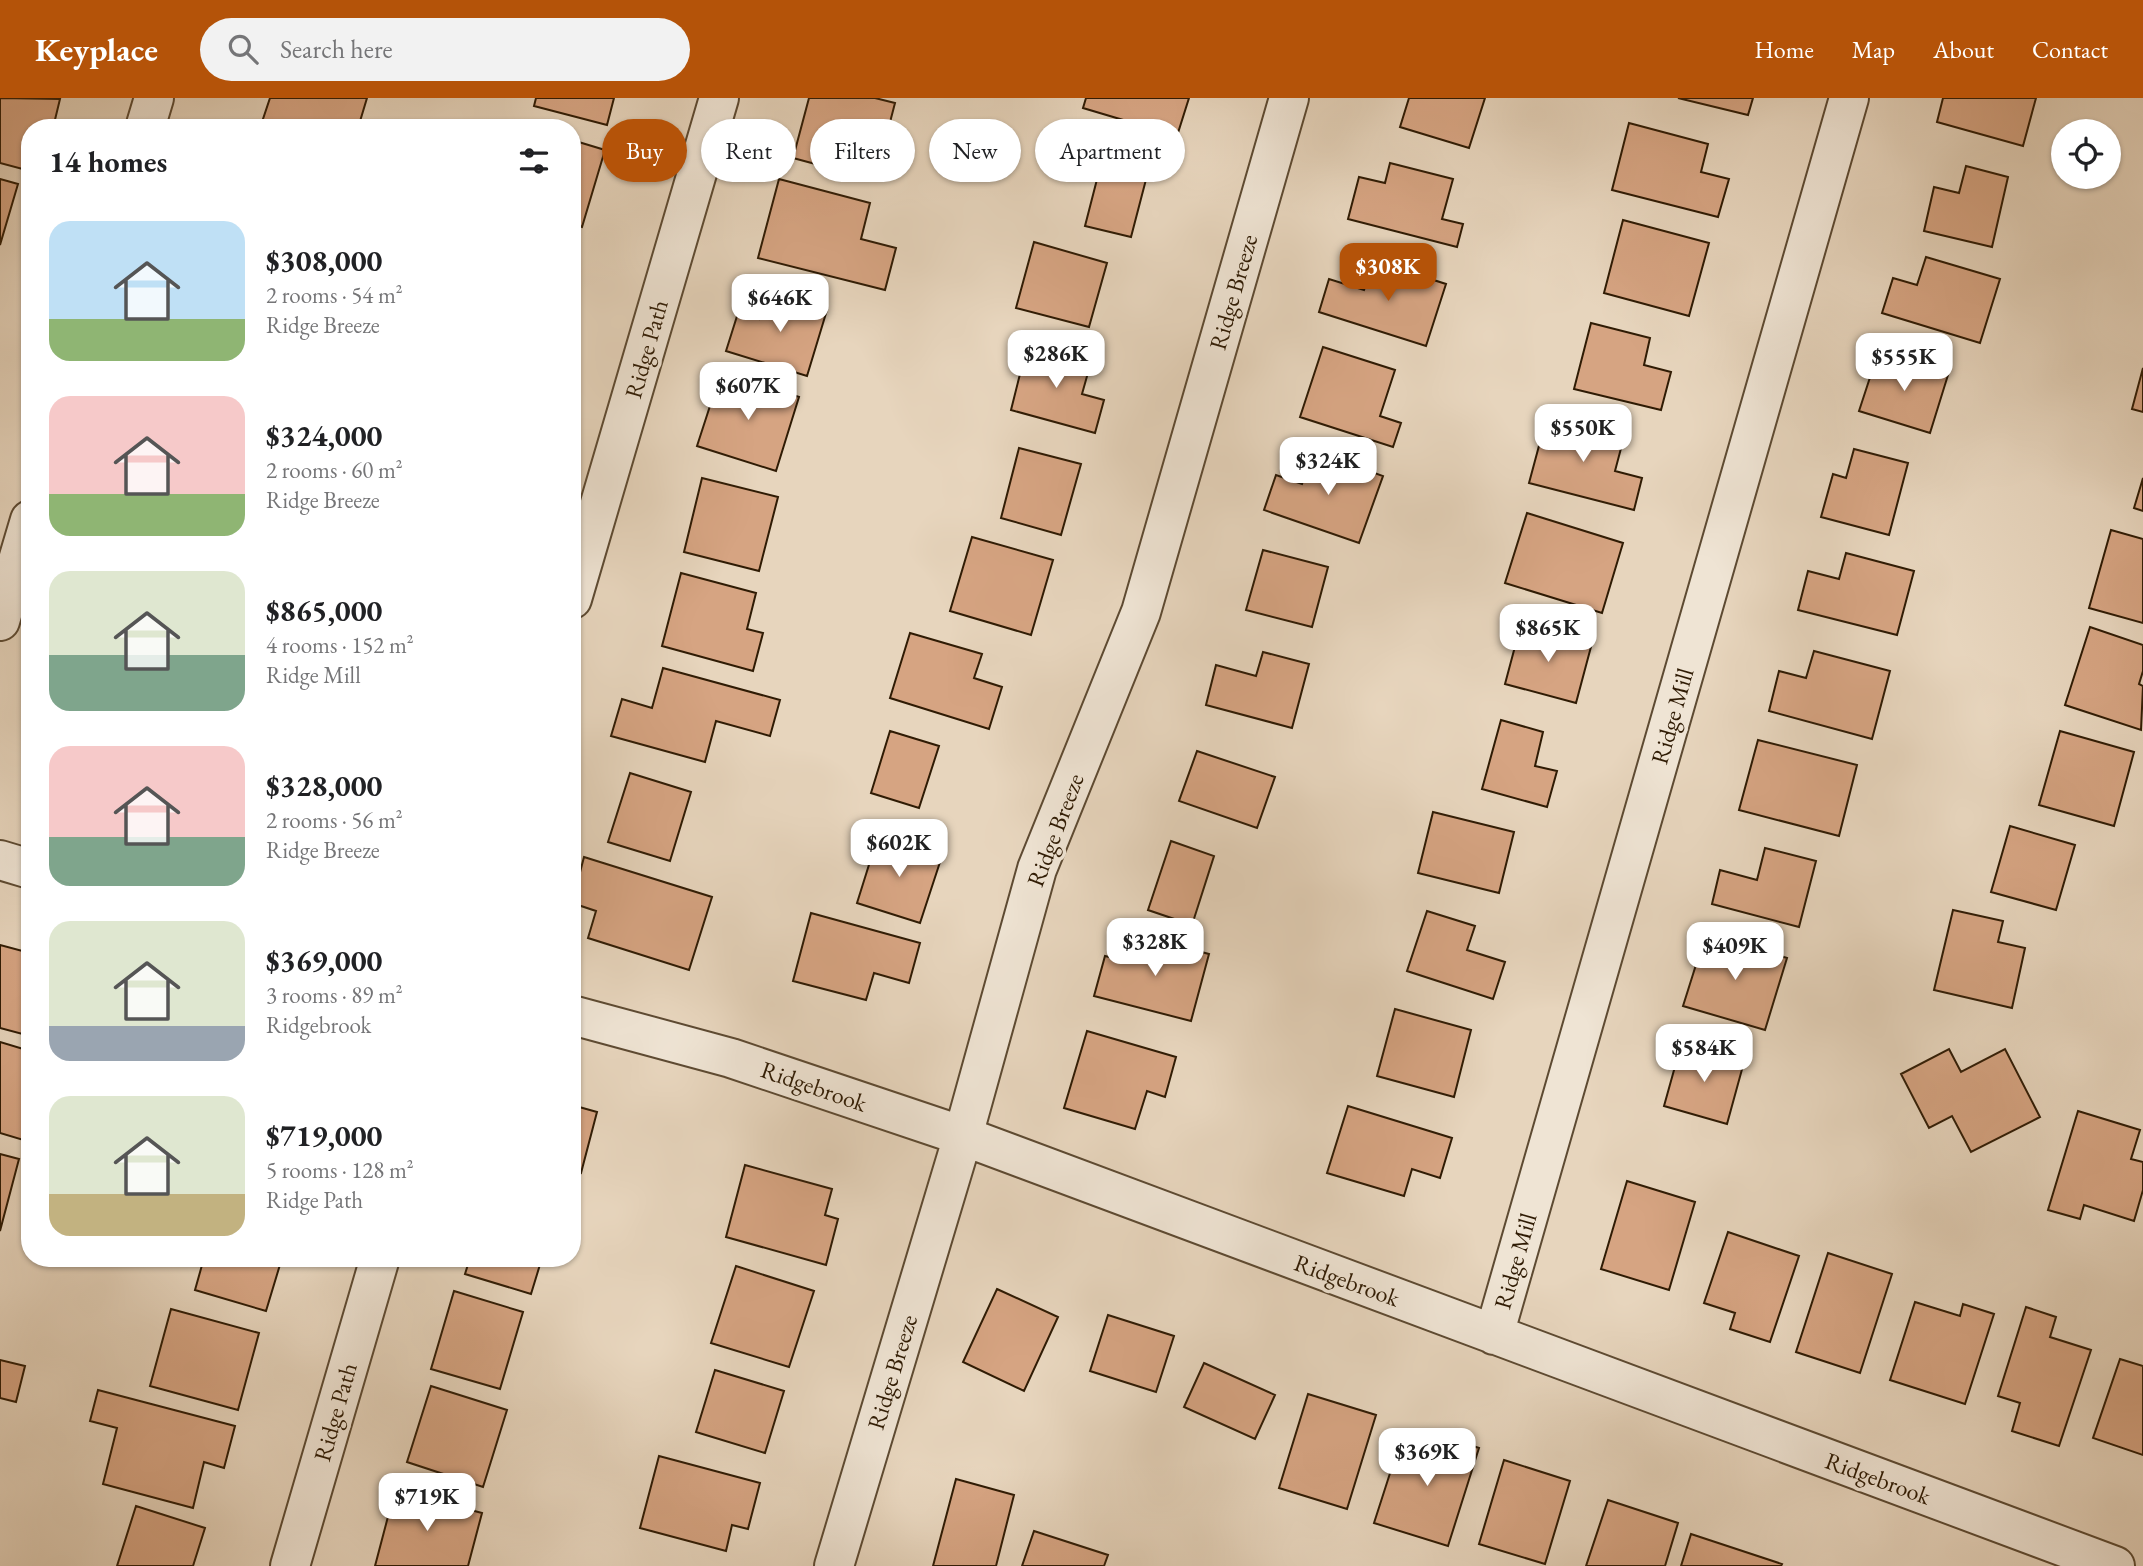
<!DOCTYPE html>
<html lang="en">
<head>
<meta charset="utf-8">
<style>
	body { margin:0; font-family:"EB Garamond",serif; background:#f2f2f2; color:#202124; height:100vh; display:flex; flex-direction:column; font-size:26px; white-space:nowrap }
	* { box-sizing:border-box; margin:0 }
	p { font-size:23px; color:#757577 }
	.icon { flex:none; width:38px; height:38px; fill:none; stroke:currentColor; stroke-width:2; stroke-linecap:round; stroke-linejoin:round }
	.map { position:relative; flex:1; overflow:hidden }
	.side { position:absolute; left:21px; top:21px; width:560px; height:1148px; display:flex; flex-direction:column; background:#fff; border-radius:28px; box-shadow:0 2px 5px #0004 }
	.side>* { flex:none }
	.guide { position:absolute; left:602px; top:21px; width:665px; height:63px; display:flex; gap:14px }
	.tools { position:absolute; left:2051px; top:21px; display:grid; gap:14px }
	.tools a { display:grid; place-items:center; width:70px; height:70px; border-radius:50%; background:#fff; box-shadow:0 2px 5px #0004; font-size:35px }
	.price { position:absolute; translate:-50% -60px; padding:0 16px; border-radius:14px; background:#fff; color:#222; font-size:23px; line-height:46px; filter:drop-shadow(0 2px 4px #0008) }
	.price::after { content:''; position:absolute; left:50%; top:42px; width:21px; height:16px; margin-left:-10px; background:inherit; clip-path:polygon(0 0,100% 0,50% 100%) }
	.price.active { background:#b45309; color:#fff }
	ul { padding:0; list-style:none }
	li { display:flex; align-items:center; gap:21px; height:175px; padding:0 28px }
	li span { display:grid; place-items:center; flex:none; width:196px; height:140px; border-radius:21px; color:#555 }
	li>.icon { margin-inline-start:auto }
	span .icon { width:84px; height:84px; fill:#fffc; stroke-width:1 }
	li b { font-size:30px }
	h2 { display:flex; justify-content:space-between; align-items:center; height:84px; padding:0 28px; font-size:30px }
	.pill { padding:0 24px; border-radius:32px; background:#fff; box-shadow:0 2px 5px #0004; font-size:24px; line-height:63px }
	.pill.active { background:#b45309; color:#fff }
	header { display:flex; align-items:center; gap:42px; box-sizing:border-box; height:98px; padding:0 35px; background:#b45309; color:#fff }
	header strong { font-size:33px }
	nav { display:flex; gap:38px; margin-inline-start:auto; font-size:24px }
	.search { width:490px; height:63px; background:#f2f2f2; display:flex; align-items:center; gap:18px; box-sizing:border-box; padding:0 24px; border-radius:38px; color:#757577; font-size:26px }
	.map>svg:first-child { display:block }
	.building { fill:#d6a482; stroke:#2f1b04; stroke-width:2 }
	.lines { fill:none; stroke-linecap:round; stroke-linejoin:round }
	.minor-casing { stroke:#5d4a32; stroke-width:42 }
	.minor { stroke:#efe4d4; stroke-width:38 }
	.labels { text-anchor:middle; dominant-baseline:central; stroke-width:7; stroke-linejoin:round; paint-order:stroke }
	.street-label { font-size:24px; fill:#2f1b04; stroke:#efe4d4 }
</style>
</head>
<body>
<header>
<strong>Keyplace</strong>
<div class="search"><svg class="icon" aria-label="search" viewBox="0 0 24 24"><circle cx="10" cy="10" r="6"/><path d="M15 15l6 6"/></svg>Search here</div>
<nav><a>Home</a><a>Map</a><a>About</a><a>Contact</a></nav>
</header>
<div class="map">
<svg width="2143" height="1468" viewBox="0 0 2143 1468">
	<rect width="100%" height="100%" fill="#e7d5bd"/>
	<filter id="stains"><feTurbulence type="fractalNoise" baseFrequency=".00286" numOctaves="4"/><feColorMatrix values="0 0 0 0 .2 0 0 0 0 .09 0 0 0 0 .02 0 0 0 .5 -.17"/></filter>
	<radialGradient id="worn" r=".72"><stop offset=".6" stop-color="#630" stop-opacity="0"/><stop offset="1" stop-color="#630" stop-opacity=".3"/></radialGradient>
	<path class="building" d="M 0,0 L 60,1 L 53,30 L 30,30 L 30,73 L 0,65 Z
		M 270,0 L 367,0 L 358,30 L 260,30 Z
		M 536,0 L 614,0 L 607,27 L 534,8 Z
		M 809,0 L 875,0 L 895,5 L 875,82 L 793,60 Z
		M 1086,0 L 1189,0 L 1177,38 L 1083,10 Z
		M 1409,0 L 1485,0 L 1469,50 L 1400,29 Z
		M 1678,0 L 1753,0 L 1748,17 Z
		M 1943,0 L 2036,0 L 2023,48 L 1937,24 Z
		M 1629,25 L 1708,46 L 1701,74 L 1729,81 L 1718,119 L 1612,92 Z
		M 572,42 L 605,52 L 582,129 L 572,126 Z
		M 1103,58 L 1149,70 L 1131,139 L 1085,128 Z
		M 1390,65 L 1453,81 L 1442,121 L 1463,126 L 1457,149 L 1348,121 L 1359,79 L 1385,85 Z
		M 1966,68 L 2008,79 L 1992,149 L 1924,133 L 1934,89 L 1959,95 Z
		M 0,81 L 18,86 L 0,147 Z
		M 779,81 L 870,105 L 861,141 L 896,150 L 885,192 L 758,160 Z
		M 1623,122 L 1709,145 L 1689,218 L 1604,195 Z
		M 1034,144 L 1107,165 L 1089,229 L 1016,210 Z
		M 1926,159 L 2000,181 L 1980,245 L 1882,215 L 1893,180 L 1917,187 Z
		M 1374,163 L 1446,186 L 1426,248 L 1319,214 L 1329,181 L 1364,192 Z
		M 768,193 L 827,212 L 807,278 L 726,253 L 738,215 L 759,221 Z
		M 1591,225 L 1650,240 L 1644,267 L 1671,274 L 1661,312 L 1574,291 Z
		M 1027,248 L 1091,264 L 1082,296 L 1104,302 L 1095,335 L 1011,312 Z
		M 1323,249 L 1395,272 L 1380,318 L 1401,325 L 1393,349 L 1300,319 Z
		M 1878,255 L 1948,277 L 1930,335 L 1859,313 Z
		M 2143,270 L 2143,314 L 2132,311 Z
		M 721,274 L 799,299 L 776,373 L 697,348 Z
		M 1547,318 L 1624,339 L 1615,373 L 1642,380 L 1634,412 L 1529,385 Z
		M 1019,350 L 1081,366 L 1061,437 L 1001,420 Z
		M 1854,351 L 1908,365 L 1889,437 L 1821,419 L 1833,376 L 1846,380 Z
		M 1313,353 L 1383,378 L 1359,445 L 1264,412 L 1276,377 L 1302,386 Z
		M 702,380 L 778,399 L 759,473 L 684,454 Z
		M 2143,380 L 2143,413 L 2134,410 Z
		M 1527,415 L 1623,445 L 1602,515 L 1505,485 Z
		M 2111,432 L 2143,441 L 2143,525 L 2089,510 Z
		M 972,439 L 1053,462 L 1031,537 L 950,513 Z
		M 1263,452 L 1328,469 L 1312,529 L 1246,512 Z
		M 1846,455 L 1914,473 L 1897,537 L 1798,512 L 1808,473 L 1839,481 Z
		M 681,475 L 756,495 L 747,531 L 763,535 L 753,573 L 662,548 Z
		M 1521,526 L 1592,545 L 1576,605 L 1505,586 Z
		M 2090,529 L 2143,547 L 2143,573 L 2139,586 L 2143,588 L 2141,632 L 2065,607 Z
		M 910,535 L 982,556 L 974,580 L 1002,589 L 989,631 L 890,600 Z
		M 1814,553 L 1890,573 L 1872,641 L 1769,613 L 1779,573 L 1806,580 Z
		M 1263,554 L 1309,566 L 1292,630 L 1206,607 L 1216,567 L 1256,578 Z
		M 663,570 L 780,602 L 770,638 L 716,623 L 705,664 L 611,638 L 622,601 L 652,610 Z
		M 1501,622 L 1543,634 L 1535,668 L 1557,673 L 1547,709 L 1482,691 Z
		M 890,633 L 939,648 L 919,710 L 871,695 Z
		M 2060,633 L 2134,654 L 2114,728 L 2039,707 Z
		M 1758,642 L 1857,667 L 1839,738 L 1739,712 Z
		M 1197,653 L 1275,679 L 1257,730 L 1179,703 Z
		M 630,675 L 691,694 L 670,763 L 608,744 Z
		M 1433,714 L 1514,734 L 1499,795 L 1418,775 Z
		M 2010,728 L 2075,747 L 2056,812 L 1991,794 Z
		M 878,738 L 942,758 L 920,825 L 857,805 Z
		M 1171,743 L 1214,758 L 1192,827 L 1148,812 Z
		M 1765,750 L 1816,763 L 1799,829 L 1712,806 L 1720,772 L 1757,782 Z
		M 584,759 L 712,799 L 689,872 L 588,840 L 596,813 L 572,805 Z
		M 1953,812 L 2003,823 L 1998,844 L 2025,850 L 2012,910 L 1934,892 Z
		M 1427,813 L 1475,828 L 1467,852 L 1505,864 L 1493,901 L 1407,873 Z
		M 811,815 L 920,845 L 909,885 L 874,875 L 866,902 L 793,883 Z
		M 1706,835 L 1787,860 L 1765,932 L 1683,908 Z
		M 1137,837 L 1209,856 L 1191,923 L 1094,898 L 1105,858 L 1130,864 Z
		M 0,847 L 30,855 L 30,938 L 0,930 Z
		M 1395,911 L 1471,932 L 1454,999 L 1377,978 Z
		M 1087,933 L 1176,959 L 1165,999 L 1147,993 L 1135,1031 L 1064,1010 Z
		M 0,944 L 30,953 L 30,1044 L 0,1035 Z
		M 1681,947 L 1744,964 L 1727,1026 L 1664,1008 Z
		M 1949,951 L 1961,974 L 2005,951 L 2040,1019 L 1971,1054 L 1952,1018 L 1929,1030 L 1901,976 Z
		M 572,1007 L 597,1014 L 581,1075 L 572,1073 Z
		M 1348,1008 L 1452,1040 L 1440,1080 L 1412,1071 L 1404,1098 L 1327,1075 Z
		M 2078,1013 L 2140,1032 L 2131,1061 L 2143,1064 L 2143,1092 L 2134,1123 L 2084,1107 L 2080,1121 L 2048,1112 Z
		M 0,1056 L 19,1061 L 0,1133 Z
		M 745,1067 L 832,1091 L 825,1117 L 838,1121 L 826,1167 L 726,1139 Z
		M 1627,1083 L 1695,1104 L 1669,1192 L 1601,1171 Z
		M 1728,1134 L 1799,1158 L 1770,1244 L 1730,1231 L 1735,1215 L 1704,1205 Z
		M 1828,1155 L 1892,1176 L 1860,1275 L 1796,1254 Z
		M 204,1160 L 282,1160 L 266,1213 L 195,1192 Z
		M 470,1160 L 542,1160 L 531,1196 L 465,1176 Z
		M 736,1168 L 814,1193 L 789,1269 L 711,1245 Z
		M 997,1191 L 1058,1219 L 1024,1293 L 963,1264 Z
		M 454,1193 L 523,1214 L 500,1291 L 431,1271 Z
		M 1915,1204 L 1960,1218 L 1963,1206 L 1994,1216 L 1965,1306 L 1890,1282 Z
		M 2026,1209 L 2056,1219 L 2050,1239 L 2091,1252 L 2059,1348 L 2012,1333 L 2020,1305 L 1998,1298 Z
		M 171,1211 L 259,1235 L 238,1312 L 150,1288 Z
		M 1108,1217 L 1174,1238 L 1156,1294 L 1090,1273 Z
		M 2120,1261 L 2143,1268 L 2143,1357 L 2093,1340 Z
		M 0,1262 L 25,1268 L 16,1304 L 0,1300 Z
		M 1204,1265 L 1275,1297 L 1255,1341 L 1184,1309 Z
		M 715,1272 L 784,1293 L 765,1355 L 696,1334 Z
		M 431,1288 L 507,1312 L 483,1389 L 407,1364 Z
		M 98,1292 L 235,1328 L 224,1370 L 204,1364 L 193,1410 L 103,1386 L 117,1330 L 90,1323 Z
		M 1308,1296 L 1376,1317 L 1347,1411 L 1279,1390 Z
		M 1434,1336 L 1479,1350 L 1448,1448 L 1374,1425 L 1402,1338 L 1430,1347 Z
		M 659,1358 L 760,1385 L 748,1431 L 732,1427 L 726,1453 L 640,1430 Z
		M 1504,1362 L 1570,1383 L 1545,1466 L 1479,1446 Z
		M 956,1381 L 1014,1397 L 996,1468 L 933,1468 Z
		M 395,1392 L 482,1415 L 468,1468 L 375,1468 Z
		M 1608,1402 L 1678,1425 L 1665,1468 L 1586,1468 Z
		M 136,1408 L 205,1430 L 193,1468 L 117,1468 Z
		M 1034,1433 L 1108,1457 L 1104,1468 L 1022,1468 Z
		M 1691,1436 L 1782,1466 L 1781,1468 L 1681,1468 Z"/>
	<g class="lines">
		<g class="minor-casing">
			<path id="minor" d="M 145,30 L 154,0
				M 572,501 L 719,0
				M 0,523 L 30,422
				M 0,762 L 30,771
				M 572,917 L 731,960 L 963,1038 L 2115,1468
				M 1494,1237 L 1849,0
				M 290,1468 L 380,1160
				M 834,1468 L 963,1038 L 1037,771 L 1141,514 L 1289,0"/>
		</g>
		<use href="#minor" class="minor"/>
	</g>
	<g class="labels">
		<g class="street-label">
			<text transform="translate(1233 194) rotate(-74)">Ridge Breeze</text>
			<text transform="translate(646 251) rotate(-74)">Ridge Path</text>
			<text transform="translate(1672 618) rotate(-74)">Ridge Mill</text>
			<text transform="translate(1055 732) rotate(-69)">Ridge Breeze</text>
			<text transform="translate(814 988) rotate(19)">Ridgebrook</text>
			<text transform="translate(1515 1163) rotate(-74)">Ridge Mill</text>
			<text transform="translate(1347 1182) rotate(20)">Ridgebrook</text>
			<text transform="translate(892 1274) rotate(-73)">Ridge Breeze</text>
			<text transform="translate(335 1314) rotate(-74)">Ridge Path</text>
			<text transform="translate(1878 1380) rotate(20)">Ridgebrook</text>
		</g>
	</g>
	<rect width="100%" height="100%" filter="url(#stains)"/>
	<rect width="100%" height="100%" fill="url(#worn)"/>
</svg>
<div class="tools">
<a><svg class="icon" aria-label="locate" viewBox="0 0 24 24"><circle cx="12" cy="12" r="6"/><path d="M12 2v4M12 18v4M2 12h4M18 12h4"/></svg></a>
</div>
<b class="price active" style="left:1388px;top:205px">$308K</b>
<b class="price" style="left:780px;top:236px">$646K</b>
<b class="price" style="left:1056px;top:292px">$286K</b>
<b class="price" style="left:1904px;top:295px">$555K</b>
<b class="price" style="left:748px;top:324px">$607K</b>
<b class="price" style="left:1583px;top:366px">$550K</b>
<b class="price" style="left:1328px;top:399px">$324K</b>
<b class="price" style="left:1548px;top:566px">$865K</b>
<b class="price" style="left:899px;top:781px">$602K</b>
<b class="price" style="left:1155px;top:880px">$328K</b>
<b class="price" style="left:1735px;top:884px">$409K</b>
<b class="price" style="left:1704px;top:986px">$584K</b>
<b class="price" style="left:1427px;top:1390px">$369K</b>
<b class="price" style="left:427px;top:1435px">$719K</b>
<div class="guide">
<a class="pill active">Buy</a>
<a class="pill">Rent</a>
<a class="pill">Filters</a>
<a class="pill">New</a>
<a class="pill">Apartment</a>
</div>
<section class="side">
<h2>14 homes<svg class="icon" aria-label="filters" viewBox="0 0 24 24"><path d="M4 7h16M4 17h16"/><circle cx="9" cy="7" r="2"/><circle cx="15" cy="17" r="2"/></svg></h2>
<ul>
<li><span style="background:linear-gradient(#bfe0f5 70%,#8fb573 0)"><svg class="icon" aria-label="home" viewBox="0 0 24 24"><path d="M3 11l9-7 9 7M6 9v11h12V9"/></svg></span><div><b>$308,000</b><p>2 rooms · 54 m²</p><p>Ridge Breeze</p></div></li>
<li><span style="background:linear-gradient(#f6c9c9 70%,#8fb573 0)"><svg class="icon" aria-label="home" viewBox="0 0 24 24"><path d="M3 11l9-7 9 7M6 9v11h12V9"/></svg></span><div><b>$324,000</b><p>2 rooms · 60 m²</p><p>Ridge Breeze</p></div></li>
<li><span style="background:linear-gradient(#dfe7d0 60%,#7fa58c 0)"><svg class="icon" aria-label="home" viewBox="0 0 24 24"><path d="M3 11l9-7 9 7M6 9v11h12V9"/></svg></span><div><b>$865,000</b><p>4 rooms · 152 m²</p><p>Ridge Mill</p></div></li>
<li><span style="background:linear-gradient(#f6c9c9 65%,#7fa58c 0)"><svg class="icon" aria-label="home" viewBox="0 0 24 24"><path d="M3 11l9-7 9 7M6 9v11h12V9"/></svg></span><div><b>$328,000</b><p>2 rooms · 56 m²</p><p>Ridge Breeze</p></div></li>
<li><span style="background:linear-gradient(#dfe7d0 75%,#9aa5b1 0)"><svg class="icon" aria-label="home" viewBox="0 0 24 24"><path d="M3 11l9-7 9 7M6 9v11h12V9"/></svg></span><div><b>$369,000</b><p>3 rooms · 89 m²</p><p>Ridgebrook</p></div></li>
<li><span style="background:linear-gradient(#dfe7d0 70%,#c2b280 0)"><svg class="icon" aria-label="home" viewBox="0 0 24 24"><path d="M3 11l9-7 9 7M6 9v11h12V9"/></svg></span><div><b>$719,000</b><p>5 rooms · 128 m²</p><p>Ridge Path</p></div></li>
</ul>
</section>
</div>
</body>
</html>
